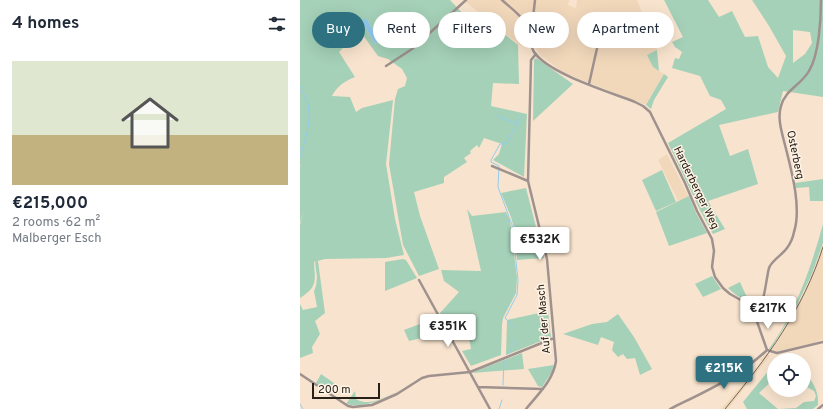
<!DOCTYPE html>
<html lang="en">
<head>
<meta charset="utf-8">
<style>
	body { margin:0; font-family:Overpass,sans-serif; background:#f6f6f7; color:#1f2937; height:100vh; display:flex; flex-direction:column; font-size:15px; white-space:nowrap }
	* { box-sizing:border-box; margin:0 }
	p { font-size:13px; color:#747a83 }
	.icon { flex:none; width:22px; height:22px; fill:none; stroke:currentColor; stroke-width:2; stroke-linecap:round; stroke-linejoin:round }
	.map { position:relative; flex:1; overflow:hidden }
	.drawer { display:flex; flex-direction:column; background:#fff; width:300px }
	.drawer>* { flex:none }
	.banner { position:absolute; left:12px; top:12px; width:380px; height:36px; display:flex; gap:8px }
	.tools { position:absolute; left:467px; top:353px; display:grid; gap:8px }
	.tools a { display:grid; place-items:center; width:44px; height:44px; border-radius:50%; background:#fff; box-shadow:0 4px 16px #0002; font-size:20px }
	.scale { position:absolute; left:12px; bottom:10px; width:68px; box-sizing:border-box; padding-left:4px; border:2px solid #272018; border-top:0; font-size:11px; line-height:14px; white-space:nowrap; color:#272018; -webkit-text-stroke:3px #fff3e5; paint-order:stroke }
	.price { position:absolute; translate:-50% -34px; padding:0 9px; border-radius:4px; background:#fff; color:#222; font-size:13px; line-height:26px; filter:drop-shadow(0 1px 2px #0008) }
	.price::after { content:''; position:absolute; left:50%; top:24px; width:12px; height:9px; margin-left:-6px; background:inherit; clip-path:polygon(0 0,100% 0,50% 100%) }
	.price.active { background:#2e7282; color:#fff }
	ul { padding:0; list-style:none }
	li { display:grid; align-content:center; gap:8px; height:212px; padding:0 12px }
	li span { display:grid; place-items:center; height:124px; border-radius:0px; color:#555 }
	li>.icon { margin-inline-start:auto }
	span .icon { width:72px; height:72px; fill:#fffc; stroke-width:1 }
	li b { font-size:17px }
	h2 { display:flex; justify-content:space-between; align-items:center; height:48px; padding:0 12px; font-size:17px }
	.tag { padding:0 14px; border-radius:18px; background:#fff; box-shadow:0 4px 16px #0002; font-size:14px; line-height:36px }
	.tag.active { background:#2e7282; color:#fff }
	main { display:flex; flex:1; min-height:0 }
	.map>svg:first-child { display:block }
	.built { fill:#f1d8bb }
	.green { fill:#a5d1b8; fill-rule:evenodd }
	.water { fill:#93ccee }
	.lines { fill:none; stroke-linecap:round; stroke-linejoin:round }
	.stream { stroke:#93ccee; stroke-width:1 }
	.minor { stroke:#9e918e; stroke-width:2.5 }
	.rail { stroke:#716558; stroke-width:1 }
	.labels { text-anchor:middle; dominant-baseline:central; stroke-width:3; stroke-linejoin:round; paint-order:stroke }
	.street-label { font-size:11px; fill:#272018; stroke:#fff3e5 }
</style>
</head>
<body>
<main>
<section class="drawer">
<h2>4 homes<svg class="icon" aria-label="filters" viewBox="0 0 24 24"><path d="M4 7h16M4 17h16"/><circle cx="9" cy="7" r="2"/><circle cx="15" cy="17" r="2"/></svg></h2>
<ul>
<li><span style="background:linear-gradient(#dfe7d0 60%,#c2b280 0)"><svg class="icon" aria-label="home" viewBox="0 0 24 24"><path d="M3 11l9-7 9 7M6 9v11h12V9"/></svg></span><div><b>€215,000</b><p>2 rooms · 62 m²</p><p>Malberger Esch</p></div></li>
</ul>
</section>
<div class="map">
<svg width="523" height="409" viewBox="0 0 523 409">
	<rect width="100%" height="100%" fill="#f8e4ce"/>
	<path class="built" d="M 163,0 L 269,0 L 268,5 L 276,8 L 277,0 L 337,0 L 357,50 L 348,55 L 353,67 L 364,74 L 346,105 L 264,73 L 240,55 L 235,47 L 233,34 L 229,25 L 223,25 L 226,37 L 221,46 Z
		M 367,154 L 389,197 L 378,201 L 358,160 Z
		M 523,243 L 523,339 L 514,343 L 477,351 L 470,350 L 483,331 L 503,294 L 511,276 Z
		M 467,353 L 470,356 L 428,409 L 421,409 L 462,362 L 460,359 Z"/>
	<path class="green" d="M 0,0 L 150,0 L 167,18 L 177,12 L 218,45 L 219,84 L 193,83 L 191,106 L 227,114 L 224,177 L 193,160 L 199,154 L 202,144 L 184,138 L 179,148 L 177,145 L 170,151 L 171,153 L 164,158 L 167,162 L 144,177 L 144,183 L 114,192 L 120,216 L 139,269 L 119,276 L 103,245 L 89,164 L 95,99 L 98,89 L 105,86 L 107,78 L 102,69 L 88,59 L 78,56 L 60,31 L 39,52 L 55,77 C 45,81 37,86 32,96 L 50,97 L 56,112 L 62,108 L 93,100 L 86,164 L 95,219 L 104,255 L 86,258 L 25,259 L 14,262 C 15,281 18,287 0,298 L 0,225 L 4,209 L 4,197 L 4,209 L 0,223 L 0,166 L 1,166 L 0,165 ZM 62,21 L 68,21 L 80,41 L 75,44 Z
		M 364,0 L 408,0 L 419,17 L 432,11 L 445,37 L 458,36 L 468,67 L 478,78 L 486,56 L 469,26 L 452,0 L 523,0 L 523,97 L 483,91 L 478,112 L 419,125 L 430,156 L 448,149 L 458,184 L 408,201 L 425,229 L 413,234 L 400,210 L 368,143 L 426,109 L 421,100 L 410,96 L 400,76 L 372,68 L 375,58 L 379,59 L 382,52 L 375,47 L 372,42 L 383,37 ZM 493,30 L 510,32 L 512,43 L 505,54 L 493,63 Z
		M 357,50 L 359,71 L 353,67 L 347,55 Z
		M 236,58 L 273,84 L 233,121 L 234,60 Z
		M 364,74 L 368,77 L 354,100 L 351,109 L 346,105 Z
		M 362,170 L 376,202 L 356,211 L 342,180 Z
		M 523,179 L 523,201 L 510,201 L 509,187 L 496,188 L 495,183 Z
		M 226,188 L 244,258 L 217,260 L 214,228 L 211,217 L 201,193 Z
		M 389,196 L 396,213 L 407,233 L 369,246 L 356,212 Z
		M 167,209 L 172,216 L 206,212 L 210,220 L 217,278 L 216,293 L 203,318 L 202,325 L 201,355 L 171,366 L 162,351 L 171,349 L 167,327 L 147,327 L 140,313 L 159,292 L 144,281 L 141,270 L 181,271 Z
		M 523,224 L 523,243 L 511,276 L 493,313 L 470,350 L 469,349 C 475,340 482,330 487,320 C 503,290 514,257 523,224 Z
		M 103,259 L 106,260 L 117,278 L 85,291 L 85,262 Z
		M 18,261 L 25,313 L 15,321 L 20,334 L 12,347 L 13,353 L 0,358 L 0,304 L 3,310 L 17,307 L 14,291 L 16,286 L 17,277 L 15,262 Z
		M 412,276 L 421,289 L 403,297 L 395,284 Z
		M 440,282 L 449,302 L 436,295 L 428,288 Z
		M 248,311 L 251,337 L 206,355 L 207,320 Z
		M 318,314 L 334,337 L 352,369 L 340,375 L 335,358 L 327,359 L 323,354 L 318,357 L 312,350 L 314,342 L 301,337 L 298,345 L 263,334 L 292,324 L 307,322 Z
		M 138,317 L 146,332 L 109,341 L 104,330 Z
		M 222,353 L 224,369 L 172,373 L 176,371 Z
		M 254,365 L 252,372 L 242,387 L 238,386 L 228,369 Z
		M 470,369 L 474,379 L 459,393 L 478,409 L 447,409 L 443,402 Z
		M 504,372 C 513,382 519,391 518,405 L 513,409 L 479,409 L 496,408 L 504,402 L 514,401 L 516,396 L 514,391 L 507,387 L 507,382 L 504,381 Z
		M 21,374 L 34,383 L 28,392 L 16,383 Z
		M 102,389 C 85,398 67,409 46,404 L 55,391 L 56,399 C 70,408 89,395 102,389 Z"/>
	<path class="water" d="M 63,19 L 66,19 L 68,21 L 80,41 L 75,44 L 63,23 Z"/>
	<g class="lines">
		<path class="stream" d="M 0,86 C 2,92 6,98 8,104 C 12,121 5,141 0,157
			M 198,116 L 217,124
			M 213,326 L 205,318 L 217,295 L 218,280 L 212,225 L 198,187 L 199,166 L 191,162 L 191,160 L 200,144 L 206,144 L 221,117
			M 214,339 L 214,347
			M 208,354 L 211,350
			M 203,385 L 204,360
			M 0,404 L 3,409
			M 199,409 L 202,400"/>
		<path class="minor" d="M 202,0 C 212,9 225,18 230,32 C 232,39 230,46 234,52 C 249,74 310,92 335,102 L 343,106 L 350,112 L 385,183 L 397,211 L 412,239 L 414,251 L 412,267 L 415,277 L 423,288 L 430,294 L 448,304 L 453,310 L 467,350 L 477,353 L 523,342
			M 226,24 L 233,18 L 235,0
			M 86,66 L 112,49 L 166,0
			M 289,84 L 302,26 L 308,20
			M 192,166 L 228,181
			M 119,280 L 190,409
			M 456,315 C 463,305 465,290 467,278 C 468,274 468,269 470,266 C 474,259 482,255 487,248 C 490,244 493,237 494,232 C 502,207 491,169 485,145 C 482,133 477,118 481,106 C 485,90 501,85 509,71 C 519,55 521,19 521,0
			M 134,337 L 148,333
			M 0,374 L 48,406 L 53,407 L 72,405 L 97,394 L 122,378 L 129,376 L 170,372 L 254,338
			M 178,387 L 243,389
			M 226,409 C 238,394 253,381 256,361 L 247,259 L 228,181 L 231,60 L 236,54
			M 370,409 C 404,392 439,377 467,350
			M 518,409 L 523,405"/>
		<path class="rail" d="M 425,409 C 467,358 503,310 523,247"/>
	</g>
	<g class="labels">
		<g class="street-label">
			<text transform="translate(495 155) rotate(78)">Osterberg</text>
			<text transform="translate(396 188) rotate(64)">Harderberger Weg</text>
			<text transform="translate(244 319) rotate(-95)">Auf der Masch</text>
		</g>
	</g>
</svg>
<div class="tools">
<a><svg class="icon" aria-label="locate" viewBox="0 0 24 24"><circle cx="12" cy="12" r="6"/><path d="M12 2v4M12 18v4M2 12h4M18 12h4"/></svg></a>
</div>
<div class="scale">200 m</div>
<b class="price" style="left:240px;top:261px">€532K</b>
<b class="price" style="left:468px;top:330px">€217K</b>
<b class="price" style="left:148px;top:348px">€351K</b>
<b class="price active" style="left:424px;top:390px">€215K</b>
<div class="banner">
<a class="tag active">Buy</a>
<a class="tag">Rent</a>
<a class="tag">Filters</a>
<a class="tag">New</a>
<a class="tag">Apartment</a>
</div>
</div>
</main>
</body>
</html>
